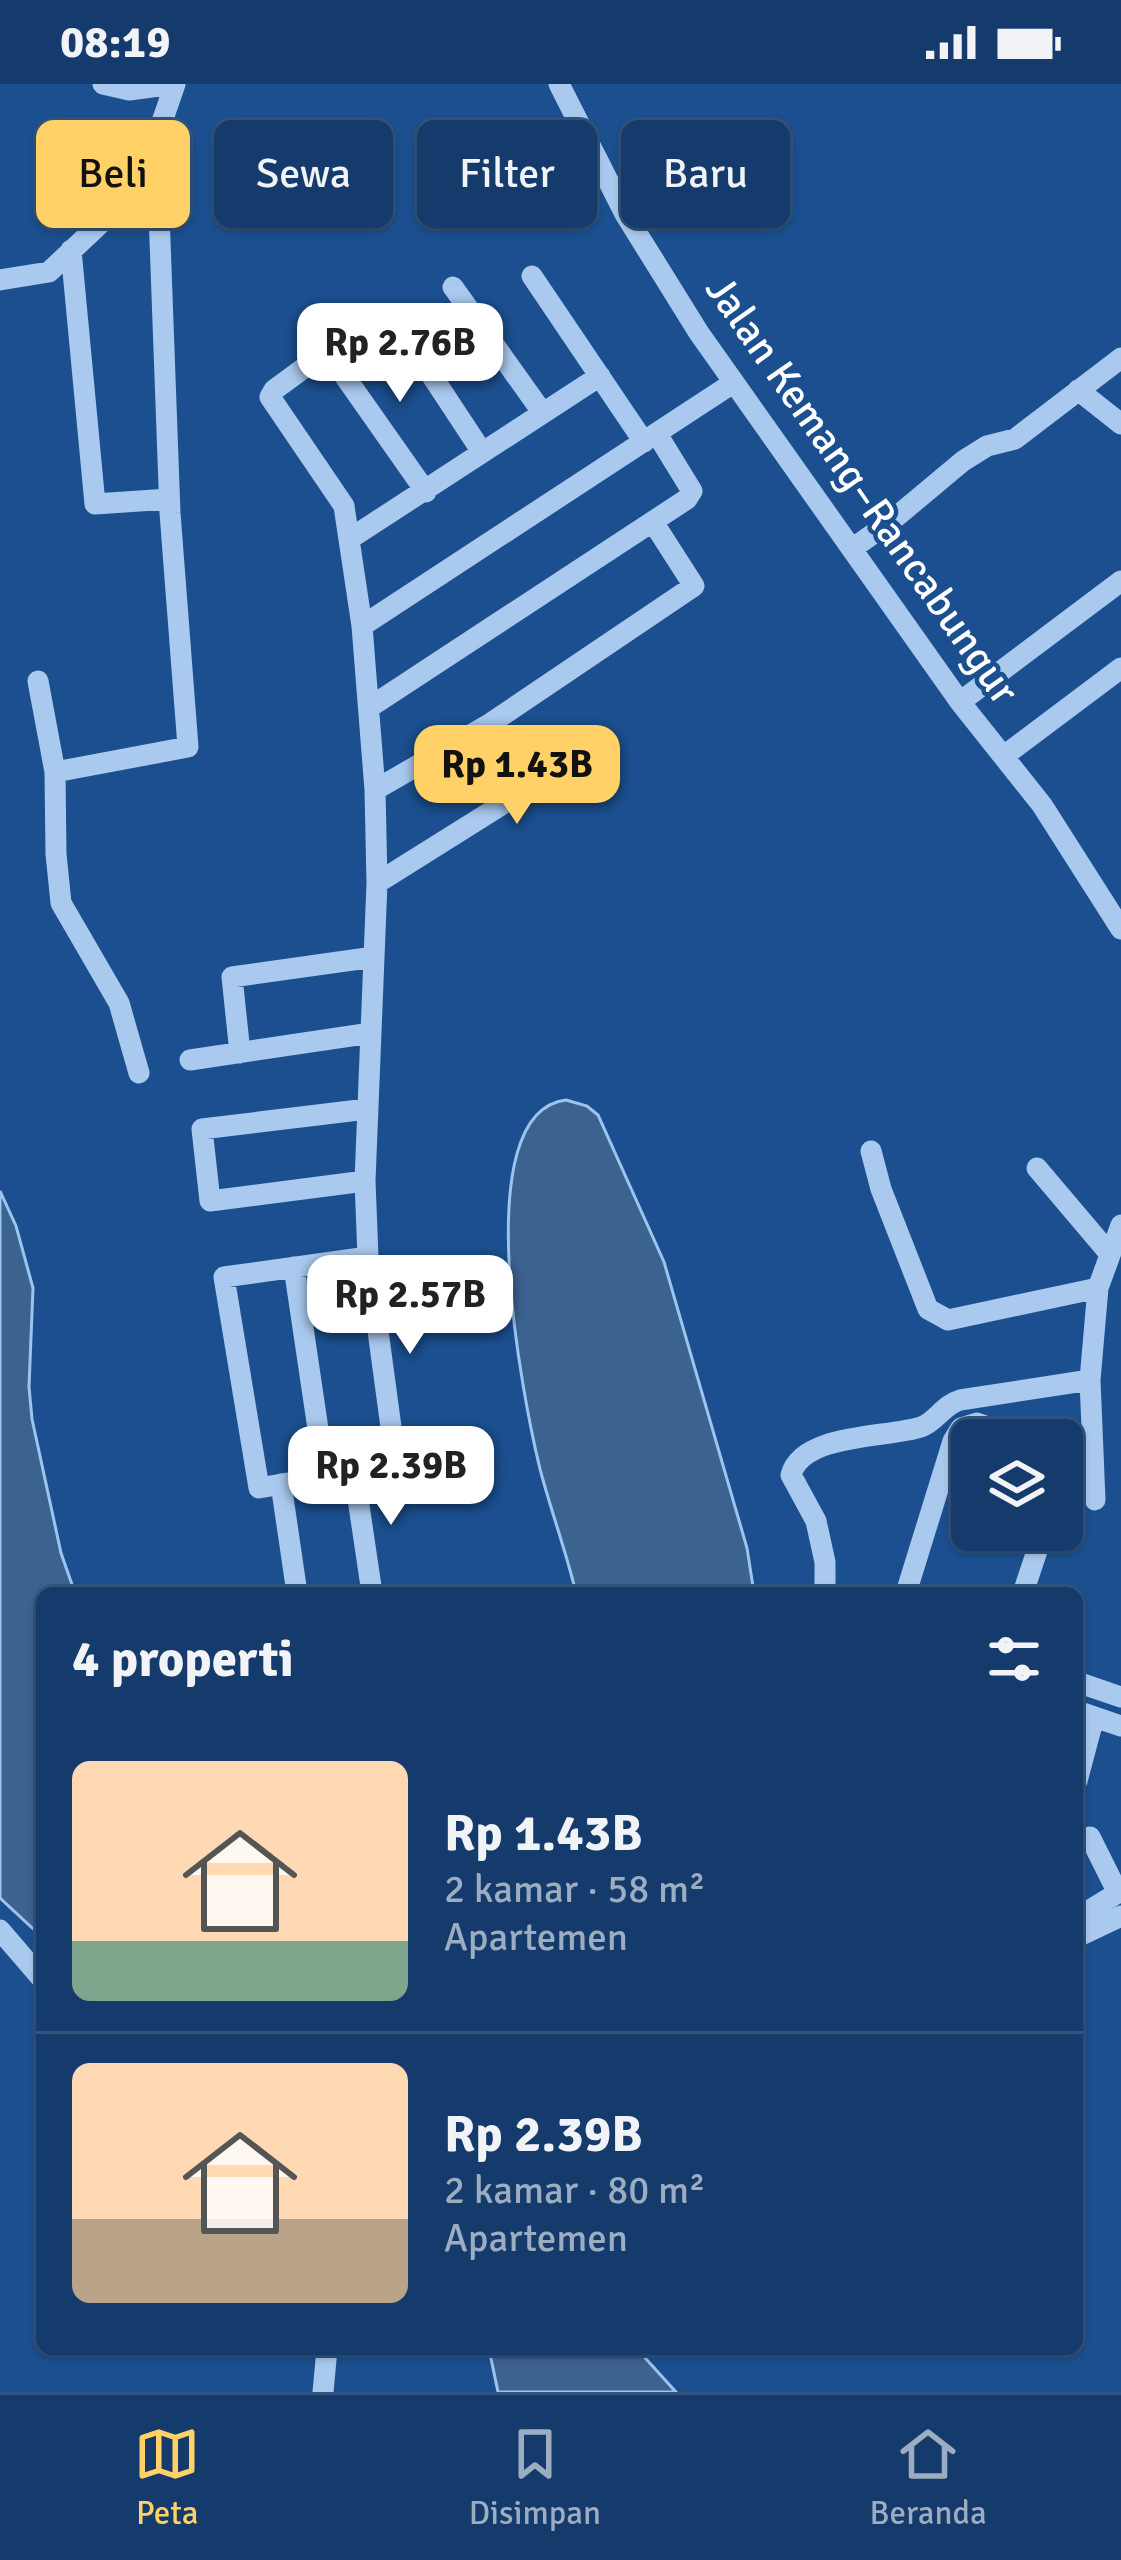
<!DOCTYPE html>
<html lang="id">
<head>
<meta charset="utf-8">
<style>
	body { margin:0; font-family:Signika,sans-serif; background:#1d4271; color:#f1f3f6; height:100vh; display:flex; flex-direction:column; font-size:45px; white-space:nowrap }
	* { box-sizing:border-box; margin:0 }
	p { font-size:39px; color:#9dadc1 }
	.icon { flex:none; width:66px; height:66px; fill:none; stroke:currentColor; stroke-width:2; stroke-linecap:round; stroke-linejoin:round }
	.map { position:relative; flex:1; overflow:hidden }
	.side { position:absolute; left:36px; top:1503px; width:1047px; height:768px; display:flex; flex-direction:column; background:#143b6b; border-radius:18px; box-shadow:0 3px 9px #0004,0 0 0 3px #33557e }
	.side>* { flex:none }
	.guide { position:absolute; left:36px; top:36px; width:1050px; height:108px; display:flex; gap:24px }
	.fabs { position:absolute; left:951px; top:1335px; display:grid; gap:24px }
	.fabs a { display:grid; place-items:center; width:132px; height:132px; border-radius:18px; background:#143b6b; box-shadow:0 3px 9px #0004,0 0 0 3px #33557e; font-size:60px }
	.price { position:absolute; translate:-50% -102px; padding:0 27px; border-radius:24px; background:#fff; color:#222; font-size:39px; line-height:78px; filter:drop-shadow(0 3px 6px #0008) }
	.price::after { content:''; position:absolute; left:50%; top:72px; width:36px; height:27px; margin-left:-18px; background:inherit; clip-path:polygon(0 0,100% 0,50% 100%) }
	.price.active { background:#ffd166; color:#111 }
	ul { padding:0; list-style:none }
	li { display:flex; align-items:center; gap:36px; height:300px; padding:0 36px }
	li+li { border-top:3px solid #33557e }
	li span { display:grid; place-items:center; flex:none; width:336px; height:240px; border-radius:18px; color:#555 }
	li>.icon { margin-inline-start:auto }
	span .icon { width:144px; height:144px; fill:#fffc; stroke-width:1 }
	li b { font-size:51px }
	h2 { display:flex; justify-content:space-between; align-items:center; height:144px; padding:0 36px; font-size:51px }
	.chip { padding:0 42px; border-radius:18px; background:#143b6b; box-shadow:0 3px 9px #0004,0 0 0 3px #33557e; font-size:42px; line-height:108px }
	.chip.active { background:#ffd166; color:#111 }
	.status { display:flex; justify-content:space-between; align-items:center; height:84px; padding:0 60px; background:#143b6b; direction:ltr }
	.status svg { height:33px; fill:currentColor }
	.tabs { display:flex; justify-content:space-around; align-items:center; height:168px; border-top:3px solid #33557e; background:#143b6b; font-size:33px; color:#9dadc1 }
	.tabs a { display:grid; justify-items:center; gap:6px }
	.tabs .active { color:#ffd166 }
	.map>svg:first-child { display:block }
	.water { fill:#3c6290; stroke:#9cc4f0; stroke-width:3 }
	.lines { fill:none; stroke-linecap:round; stroke-linejoin:round }
	.minor { stroke:#a9c9ee; stroke-width:21 }
	.labels { text-anchor:middle; dominant-baseline:central; stroke-width:9; stroke-linejoin:round; paint-order:stroke }
	.street-label { font-size:42px; fill:#fff; stroke:#1b4f8f }
</style>
</head>
<body>
<div class="status"><b>08:19</b><svg viewBox="0 0 49 12"><path d="M0 12V9h3v3zM5 12V6h3v6zM10 12V3h3v9zM15 12V0h3v12zM26 1h20v11H26zM47 4h2v5h-2z"/></svg></div>
<div class="map">
<svg width="1121" height="2308" viewBox="0 0 1121 2308">
	<rect width="100%" height="100%" fill="#1b4f8f"/>
	<path class="water" d="M 566,1016 L 587,1022 L 598,1031 L 664,1178 L 747,1464 L 754,1509 L 576,1509 C 566,1467 551,1427 540,1385 C 524,1319 465,1028 566,1016 Z
		M 0,1107 L 16,1142 L 33,1204 L 29,1303 L 32,1335 L 61,1469 L 75,1509 L 42,1509 L 42,1853 L 0,1814 Z
		M 489,2265 L 637,2265 L 676,2308 L 498,2308 Z"/>
	<g class="lines">
		<path class="minor" d="M 103,0 L 129,6 L 174,0
			M 559,0 L 625,130 L 699,249 L 960,618 L 1042,721 L 1121,845
			M 71,166 L 95,420 L 169,415
			M 532,192 L 644,358
			M 0,196 L 49,188 L 140,102 L 175,0
			M 453,203 L 542,328
			M 327,267 L 426,408
			M 1078,306 L 1121,340
			M 351,454 L 600,292
			M 853,464 L 890,438 L 963,377 L 987,362 L 1015,355 L 1121,274
			M 362,542 L 733,299
			M 38,597 L 55,688 L 56,770 L 61,819 L 119,919 L 139,989
			M 960,618 L 1121,497
			M 370,623 L 687,415 L 692,407 L 657,350
			M 1004,672 L 1121,584
			M 55,688 L 188,663 L 170,429 L 159,129 L 154,110 L 140,102
			M 375,706 L 491,639 L 694,502 L 653,438
			M 377,799 L 522,708 L 524,690 L 491,639
			M 240,969 L 232,893 L 374,873
			M 190,976 L 371,949
			M 871,1067 L 881,1105 L 928,1225 L 948,1236 L 1098,1204
			M 1037,1084 L 1109,1169
			M 365,1097 L 210,1117 L 202,1045 L 367,1025
			M 368,1173 L 224,1193 L 259,1404 L 396,1380 L 368,1173 L 365,1097 L 377,799 L 375,706 L 362,542 L 344,422 L 270,313 L 274,306 L 327,267 L 331,247 L 391,237 L 401,245 L 482,368
			M 294,1183 L 325,1392
			M 1090,1296 L 1095,1416
			M 354,1388 L 372,1509
			M 281,1400 L 297,1509
			M 825,1509 L 825,1478 L 816,1437 L 791,1391 C 802,1349 887,1354 921,1343 C 936,1338 943,1321 960,1316 L 1090,1296 L 1098,1204 L 1121,1141
			M 906,1509 L 953,1357 L 961,1344 L 977,1339 L 1023,1356
			M 1023,1509 L 1044,1446
			M 1077,1598 L 1121,1613
			M 1077,1627 L 1121,1642
			M 1077,1697 L 1094,1633
			M 1090,1753 L 1118,1809
			M 1077,1834 L 1121,1807
			M 0,1846 L 42,1895
			M 1077,1853 L 1121,1832
			M 323,2308 L 327,2265"/>
	</g>
	<g class="labels">
		<g class="street-label">
			<text transform="translate(862 406) rotate(55)">Jalan Kemang–Rancabungur</text>
		</g>
	</g>
</svg>
<div class="fabs">
<a><svg class="icon" aria-label="layers" viewBox="0 0 24 24"><path d="M12 4l9 5-9 5-9-5zM3 14l9 5 9-5"/></svg></a>
</div>
<b class="price" style="left:400px;top:321px">Rp 2.76B</b>
<b class="price active" style="left:517px;top:743px">Rp 1.43B</b>
<b class="price" style="left:410px;top:1273px">Rp 2.57B</b>
<b class="price" style="left:391px;top:1444px">Rp 2.39B</b>
<div class="guide">
<a class="chip active">Beli</a>
<a class="chip">Sewa</a>
<a class="chip">Filter</a>
<a class="chip">Baru</a>
</div>
<section class="side">
<h2>4 properti<svg class="icon" aria-label="filters" viewBox="0 0 24 24"><path d="M4 7h16M4 17h16"/><circle cx="9" cy="7" r="2"/><circle cx="15" cy="17" r="2"/></svg></h2>
<ul>
<li><span style="background:linear-gradient(#ffd9b3 75%,#7fa58c 0)"><svg class="icon" aria-label="home" viewBox="0 0 24 24"><path d="M3 11l9-7 9 7M6 9v11h12V9"/></svg></span><div><b>Rp 1.43B</b><p>2 kamar · 58 m²</p><p>Apartemen</p></div></li>
<li><span style="background:linear-gradient(#ffd9b3 65%,#b9a48a 0)"><svg class="icon" aria-label="home" viewBox="0 0 24 24"><path d="M3 11l9-7 9 7M6 9v11h12V9"/></svg></span><div><b>Rp 2.39B</b><p>2 kamar · 80 m²</p><p>Apartemen</p></div></li>
</ul>
</section>
</div>
<nav class="tabs">
<a class="active"><svg class="icon" aria-label="map" viewBox="0 0 24 24"><path d="M3 6l6-2 6 2 6-2v14l-6 2-6-2-6 2zM9 4v14M15 6v14"/></svg>Peta</a>
<a><svg class="icon" aria-label="saved" viewBox="0 0 24 24"><path d="M7 4h10v16l-5-4-5 4z"/></svg>Disimpan</a>
<a><svg class="icon" aria-label="home" viewBox="0 0 24 24"><path d="M3 11l9-7 9 7M6 9v11h12V9"/></svg>Beranda</a>
</nav>
</body>
</html>
